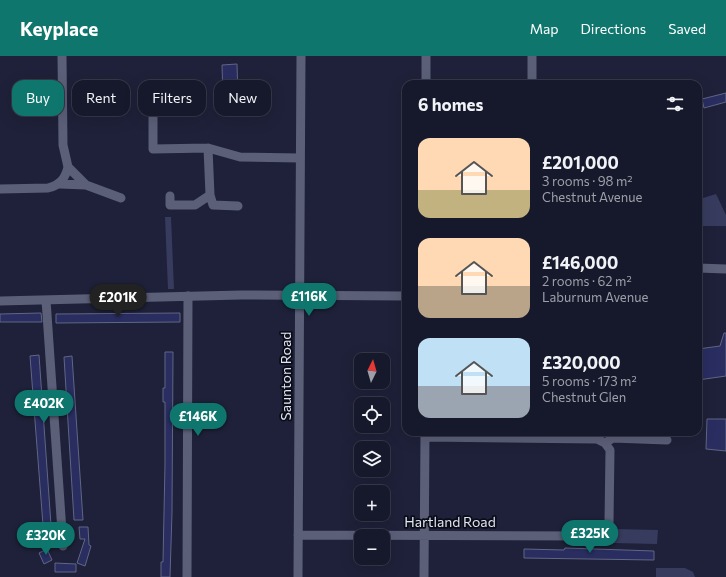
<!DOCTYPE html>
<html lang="en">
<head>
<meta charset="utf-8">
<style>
	body { margin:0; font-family:Commissioner,sans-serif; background:#232637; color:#f1f3f6; height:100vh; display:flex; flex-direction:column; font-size:15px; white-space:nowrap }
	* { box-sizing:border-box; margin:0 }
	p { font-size:13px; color:#9ea0a9 }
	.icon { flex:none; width:22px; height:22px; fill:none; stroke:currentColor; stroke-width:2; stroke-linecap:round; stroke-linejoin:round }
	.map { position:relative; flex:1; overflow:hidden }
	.details { position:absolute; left:402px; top:24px; width:300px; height:356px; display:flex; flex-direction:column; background:#16192b; border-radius:12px; box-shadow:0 4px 16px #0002,0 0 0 1px #353847 }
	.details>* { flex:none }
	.hud { position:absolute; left:12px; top:24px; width:330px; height:36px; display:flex; gap:8px }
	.needle { width:26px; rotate:5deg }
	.buttons { position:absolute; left:354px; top:297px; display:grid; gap:8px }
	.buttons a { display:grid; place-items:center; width:36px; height:36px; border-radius:8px; background:#16192b; box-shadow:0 4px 16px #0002,0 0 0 1px #353847; font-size:20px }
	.price { position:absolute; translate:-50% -34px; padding:0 9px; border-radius:14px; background:#0f766e; color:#fff; font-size:13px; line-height:26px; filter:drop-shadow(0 1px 2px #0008) }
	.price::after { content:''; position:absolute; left:50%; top:24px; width:12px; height:9px; margin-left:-6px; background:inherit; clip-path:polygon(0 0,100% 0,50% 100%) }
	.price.current { background:#222; color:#fff }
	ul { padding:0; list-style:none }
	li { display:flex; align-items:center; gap:12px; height:100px; padding:0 16px }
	li span { display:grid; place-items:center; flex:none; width:112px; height:80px; border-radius:12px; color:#555 }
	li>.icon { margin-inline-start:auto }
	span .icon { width:48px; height:48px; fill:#fffc; stroke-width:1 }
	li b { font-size:17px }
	h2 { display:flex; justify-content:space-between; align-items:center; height:48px; padding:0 16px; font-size:17px }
	.chip { padding:0 14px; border-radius:12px; background:#16192b; box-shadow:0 4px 16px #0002,0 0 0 1px #353847; font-size:14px; line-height:36px }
	.chip.current { background:#0f766e; color:#fff }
	header { display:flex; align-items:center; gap:24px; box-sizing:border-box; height:56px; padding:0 20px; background:#0f766e; color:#fff }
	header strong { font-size:19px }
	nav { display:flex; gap:22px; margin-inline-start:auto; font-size:14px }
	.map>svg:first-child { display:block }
	.green { fill:#373c5f }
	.building { fill:#292d60; stroke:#616683 }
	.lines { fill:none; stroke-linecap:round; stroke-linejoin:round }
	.minor { stroke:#5b5f78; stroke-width:9 }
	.labels { text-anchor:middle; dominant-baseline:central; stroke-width:3.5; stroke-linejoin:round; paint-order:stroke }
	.street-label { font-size:14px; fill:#e0e4f4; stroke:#0a0c16 }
</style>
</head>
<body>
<header>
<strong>Keyplace</strong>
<nav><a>Map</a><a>Directions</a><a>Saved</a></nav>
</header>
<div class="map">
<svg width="726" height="521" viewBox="0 0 726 521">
	<rect width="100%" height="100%" fill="#1e2139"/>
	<path class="green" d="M 698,136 L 701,137 L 703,142 L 716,138 L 726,159 L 726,170 L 699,170 C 701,160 698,147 698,136 Z
		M 165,161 L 171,161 L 174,233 L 168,233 Z
		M 614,473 L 658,474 L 657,488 L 614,487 Z
		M 656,512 L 685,512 L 693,516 L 695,521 L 656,521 Z"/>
	<path class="building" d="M 237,8 L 238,41 L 223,41 L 222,9 Z
		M 726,37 L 726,46 L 704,52 L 702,43 Z
		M 41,257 L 42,266 L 0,266 L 0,258 Z
		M 180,257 L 180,266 L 56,267 L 56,258 Z
		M 724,277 L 726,277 L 726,320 L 698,324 L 698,293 L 720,290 Z
		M 165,296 L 173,296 L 172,456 L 170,521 L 161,521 L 161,506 L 163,506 L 165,408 L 165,346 L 163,346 L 163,332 L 165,332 Z
		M 39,299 L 51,469 L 43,469 L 30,300 Z
		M 72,300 L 83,464 L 74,464 L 64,301 Z
		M 707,363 L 726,363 L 726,395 L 706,393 Z
		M 79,471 L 88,471 L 89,489 L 91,490 L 85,510 L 77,507 L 85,483 L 80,483 Z
		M 38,474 L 47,474 L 48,486 L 39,486 Z
		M 565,492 L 654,495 L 654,504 L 524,502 L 524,493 L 564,494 Z
		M 47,493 L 52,504 L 44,508 L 39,497 Z
		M 55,507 L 76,508 L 76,516 L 55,516 Z"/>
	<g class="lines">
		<path class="minor" d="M 62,0 L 63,89 L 68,111
			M 426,28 L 426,0
			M 532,28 L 532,0
			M 153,62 L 153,93 L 208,92 L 240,101 L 300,102
			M 60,128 L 86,129 L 121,142
			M 0,133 L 48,132 C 60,129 65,123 68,111 L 86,129
			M 210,139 L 213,149 L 238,150
			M 170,140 L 170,149 L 195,149 L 210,139 L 208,92
			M 698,212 L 726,213
			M 46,244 L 63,490
			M 0,245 L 241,239 L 406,240
			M 605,387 L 613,382 L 667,384
			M 298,479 L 592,480 C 601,477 604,475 609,466 L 610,394 L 605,387 L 597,383 L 425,381
			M 187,521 L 188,240
			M 298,521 L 301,0
			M 424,521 L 425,376"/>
	</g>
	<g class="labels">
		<g class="street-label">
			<text transform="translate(285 320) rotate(-90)">Saunton Road</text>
			<text x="450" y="465">Hartland Road</text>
		</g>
	</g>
</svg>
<div class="buttons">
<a><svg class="needle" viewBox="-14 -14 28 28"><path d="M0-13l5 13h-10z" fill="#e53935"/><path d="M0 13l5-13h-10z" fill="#9ea0a9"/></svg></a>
<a><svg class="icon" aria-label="locate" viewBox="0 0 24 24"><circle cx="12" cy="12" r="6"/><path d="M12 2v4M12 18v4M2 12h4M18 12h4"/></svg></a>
<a><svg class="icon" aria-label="layers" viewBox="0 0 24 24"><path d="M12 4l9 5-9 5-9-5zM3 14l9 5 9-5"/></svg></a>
<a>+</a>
<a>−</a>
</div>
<b class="price" style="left:309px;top:261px">£116K</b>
<b class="price current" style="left:118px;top:262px">£201K</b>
<b class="price" style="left:44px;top:368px">£402K</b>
<b class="price" style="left:198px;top:381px">£146K</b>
<b class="price" style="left:590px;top:498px">£325K</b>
<b class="price" style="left:46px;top:500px">£320K</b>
<div class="hud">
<a class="chip current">Buy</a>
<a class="chip">Rent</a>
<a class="chip">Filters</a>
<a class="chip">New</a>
</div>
<section class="details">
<h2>6 homes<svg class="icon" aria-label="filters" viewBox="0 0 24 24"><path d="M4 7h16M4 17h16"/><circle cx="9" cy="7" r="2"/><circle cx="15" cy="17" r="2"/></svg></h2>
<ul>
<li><span style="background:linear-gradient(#ffd9b3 65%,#c2b280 0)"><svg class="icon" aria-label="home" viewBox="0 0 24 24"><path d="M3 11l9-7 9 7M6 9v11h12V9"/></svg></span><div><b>£201,000</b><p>3 rooms · 98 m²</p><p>Chestnut Avenue</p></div></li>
<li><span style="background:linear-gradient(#ffd9b3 60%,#b9a48a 0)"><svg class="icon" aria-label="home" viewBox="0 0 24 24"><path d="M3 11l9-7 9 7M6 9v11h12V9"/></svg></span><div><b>£146,000</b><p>2 rooms · 62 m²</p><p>Laburnum Avenue</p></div></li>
<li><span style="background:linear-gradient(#bfe0f5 60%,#9aa5b1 0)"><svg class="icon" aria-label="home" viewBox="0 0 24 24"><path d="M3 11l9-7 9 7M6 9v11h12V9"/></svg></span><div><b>£320,000</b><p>5 rooms · 173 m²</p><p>Chestnut Glen</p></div></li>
</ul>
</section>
</div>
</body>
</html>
